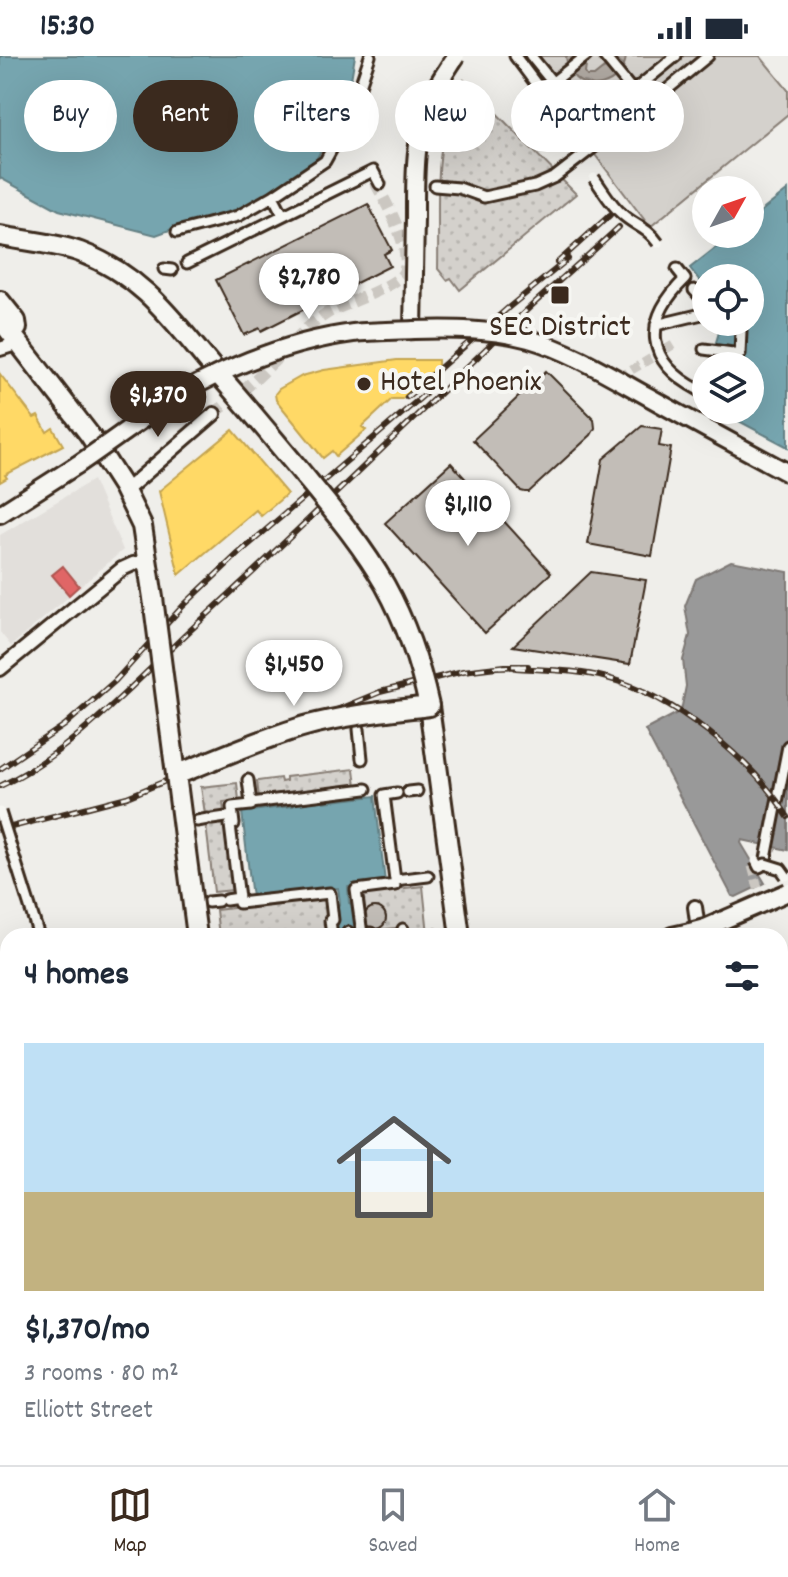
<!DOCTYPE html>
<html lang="en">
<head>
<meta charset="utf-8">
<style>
	body { margin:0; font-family:Dekko,sans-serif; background:#f6f6f7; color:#1f2937; height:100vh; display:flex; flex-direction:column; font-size:30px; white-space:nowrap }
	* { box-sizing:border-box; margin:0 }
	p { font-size:26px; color:#747a83 }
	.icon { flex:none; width:44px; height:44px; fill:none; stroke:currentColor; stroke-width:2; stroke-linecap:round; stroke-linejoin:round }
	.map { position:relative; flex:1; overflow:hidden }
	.drawer { position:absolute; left:0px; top:872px; width:788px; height:538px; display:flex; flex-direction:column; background:#fff; border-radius:24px 24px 0 0; box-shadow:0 8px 32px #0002 }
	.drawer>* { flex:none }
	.banner { position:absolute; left:24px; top:24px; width:740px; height:72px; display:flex; gap:16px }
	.needle { width:52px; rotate:50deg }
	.buttons { position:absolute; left:692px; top:120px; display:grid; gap:16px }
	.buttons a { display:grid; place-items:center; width:72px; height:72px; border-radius:50%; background:#fff; box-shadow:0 8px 32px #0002; font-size:40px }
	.price { position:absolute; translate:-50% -68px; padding:0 18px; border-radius:28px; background:#fff; color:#222; font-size:26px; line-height:52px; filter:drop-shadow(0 2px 4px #0008) }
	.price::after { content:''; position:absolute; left:50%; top:48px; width:24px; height:18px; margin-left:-12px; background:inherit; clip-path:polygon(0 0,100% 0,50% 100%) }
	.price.selected { background:#3b2a1e; color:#fff }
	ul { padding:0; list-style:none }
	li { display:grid; align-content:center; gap:16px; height:424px; padding:0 24px }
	li span { display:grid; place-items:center; height:248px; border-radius:0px; color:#555 }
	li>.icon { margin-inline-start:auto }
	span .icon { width:144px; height:144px; fill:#fffc; stroke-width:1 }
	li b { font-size:34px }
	h2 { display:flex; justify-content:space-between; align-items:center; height:96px; padding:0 24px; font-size:34px }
	.chip { padding:0 28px; border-radius:36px; background:#fff; box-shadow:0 8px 32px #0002; font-size:28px; line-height:72px }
	.chip.selected { background:#3b2a1e; color:#fff }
	.status { display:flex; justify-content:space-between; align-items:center; height:56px; padding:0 40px; background:#fff; direction:ltr }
	.status svg { height:22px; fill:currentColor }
	.dock { display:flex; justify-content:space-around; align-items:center; height:112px; border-top:2px solid #e0e1e3; background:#fff; font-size:22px; color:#747a83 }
	.dock a { display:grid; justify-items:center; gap:4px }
	.dock .selected { color:#3b2a1e }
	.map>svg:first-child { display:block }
	.built { fill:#e2dfdb }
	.grass { fill:url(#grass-dots); stroke:#887e75; stroke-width:2 }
	.green { fill:#d4d1cc; stroke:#887e75; stroke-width:2 }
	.water { fill:url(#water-waves); stroke:#81766d; stroke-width:2 }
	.homes { fill:#ffd966; stroke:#c4a450; stroke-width:2 }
	.shops { fill:#e06666; stroke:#ae5450; stroke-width:2 }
	.offices { fill:#8e7cc3; stroke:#756392; stroke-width:2 }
	.public { fill:#76a5af; stroke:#648084; stroke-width:2 }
	.industry { fill:#999; stroke:#7d7874; stroke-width:2 }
	.building { fill:#c2bdb7; stroke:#3b2a1e; stroke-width:2 }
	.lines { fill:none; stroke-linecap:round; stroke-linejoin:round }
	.pedestrian-tunnel { stroke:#cbc7c1; stroke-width:9; stroke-dasharray:9 4.5; stroke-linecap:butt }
	.minor-tunnel { stroke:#cbc7c1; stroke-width:12; stroke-dasharray:12 6; stroke-linecap:butt }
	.pedestrian-casing { stroke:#3b2a1e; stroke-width:15 }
	.minor-casing { stroke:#3b2a1e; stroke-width:18 }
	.tertiary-casing { stroke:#3b2a1e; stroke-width:22 }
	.secondary-casing { stroke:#3b2a1e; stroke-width:24 }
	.primary-casing { stroke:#3b2a1e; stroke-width:26 }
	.pedestrian { stroke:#f6f6f2; stroke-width:9 }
	.minor { stroke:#f6f6f2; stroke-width:12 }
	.tertiary { stroke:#f6f6f2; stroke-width:16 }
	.secondary { stroke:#f6f6f2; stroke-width:18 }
	.primary { stroke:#f6f6f2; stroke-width:20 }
	.rail-casing { stroke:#3b2a1e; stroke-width:6 }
	.rail { stroke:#f6f6f2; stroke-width:3; stroke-dasharray:9; stroke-linecap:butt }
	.pedestrian-bridge-casing { stroke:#3b2a1e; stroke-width:15; stroke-linecap:butt }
	.tertiary-bridge-casing { stroke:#3b2a1e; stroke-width:22; stroke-linecap:butt }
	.secondary-bridge-casing { stroke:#3b2a1e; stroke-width:24; stroke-linecap:butt }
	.pedestrian-bridge { stroke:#f6f6f2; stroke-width:9 }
	.tertiary-bridge { stroke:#f6f6f2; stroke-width:16 }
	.secondary-bridge { stroke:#f6f6f2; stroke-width:18 }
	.poi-dot { fill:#3b2a1e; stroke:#f6f6f2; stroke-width:3 }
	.labels { text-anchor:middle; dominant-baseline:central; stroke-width:8; stroke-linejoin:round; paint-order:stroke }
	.poi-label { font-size:32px; fill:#3b2a1e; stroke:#f6f6f2 }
</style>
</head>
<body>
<div class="status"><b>15:30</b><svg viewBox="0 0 49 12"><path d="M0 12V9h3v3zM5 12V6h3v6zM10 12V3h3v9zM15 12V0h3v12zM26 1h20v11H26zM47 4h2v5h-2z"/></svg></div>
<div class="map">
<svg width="788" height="1409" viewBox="0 0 788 1409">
	<defs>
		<pattern id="grass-dots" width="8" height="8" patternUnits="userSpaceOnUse" patternTransform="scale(2)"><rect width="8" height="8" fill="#d4d1cc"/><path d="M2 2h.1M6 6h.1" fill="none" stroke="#b7b4af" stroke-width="1.8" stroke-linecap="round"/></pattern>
		<pattern id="water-waves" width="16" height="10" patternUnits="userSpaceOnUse" patternTransform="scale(2)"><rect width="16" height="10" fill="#afa8a1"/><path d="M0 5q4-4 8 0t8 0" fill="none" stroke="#908983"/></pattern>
	</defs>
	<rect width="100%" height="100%" fill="#efeeea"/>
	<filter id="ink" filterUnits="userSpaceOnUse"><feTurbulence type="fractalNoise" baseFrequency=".0125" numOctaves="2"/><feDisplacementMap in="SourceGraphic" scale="16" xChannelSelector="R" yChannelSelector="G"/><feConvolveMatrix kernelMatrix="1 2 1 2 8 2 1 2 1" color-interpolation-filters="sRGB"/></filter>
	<g filter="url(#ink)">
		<path class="built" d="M 93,424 L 123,494 L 11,590 L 0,576 L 0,479 Z
			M 268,1402 L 440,1402 L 389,1409 L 269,1409 Z
			M 526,1402 L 759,1402 L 760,1409 L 527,1409 Z"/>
		<path class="grass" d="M 464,24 L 576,138 L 460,234 L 451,222 L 447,224 L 438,213 C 439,168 435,120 444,76 C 448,58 456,41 464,24 Z
			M 354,713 L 356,730 L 259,742 L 257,725 L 280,722 L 281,726 L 286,725 L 286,721 Z
			M 237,727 L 239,744 L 223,746 L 224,756 L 205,758 L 201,731 Z
			M 225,767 L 233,834 L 214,836 L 206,769 Z
			M 423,830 L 428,878 L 405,880 L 404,871 L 376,874 C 382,870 388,867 384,856 L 377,851 C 369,851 365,854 363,862 L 360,837 Z
			M 328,841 L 330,880 L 219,880 L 216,854 Z"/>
		<path class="green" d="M 520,0 L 760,0 L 788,34 L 788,58 L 650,171 Z"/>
		<path class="water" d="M 566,0 L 577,0 L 586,10 L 585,17 L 587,20 L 594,20 L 619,0 L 626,0 C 624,30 583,42 569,13 C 568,11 566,2 566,0 Z"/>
		<path class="homes" d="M 397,304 L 438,304 L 438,311 L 402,343 L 392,343 L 362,371 L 366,374 L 336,400 L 332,395 L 323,402 L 276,344 L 275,338 L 279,333 L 302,320 L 324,314 Z
			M 0,318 L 34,362 L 38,360 L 47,376 L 53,372 L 63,389 L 5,419 L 7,422 L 0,426 Z
			M 233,374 L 287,438 L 261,460 L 256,454 L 179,519 L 159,435 Z
			M 8,900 L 8,927 L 0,928 L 0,901 Z"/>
		<path class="shops" d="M 63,510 L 79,530 L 69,539 L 52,519 Z
			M 81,1402 L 97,1402 L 97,1409 L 82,1409 Z
			M 661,1402 L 662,1409 L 647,1409 L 646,1403 Z
			M 686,1402 L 705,1402 L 706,1409 L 687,1409 Z
			M 705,1402 L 750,1402 L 751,1409 L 706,1409 Z"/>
		<path class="offices" d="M 186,1402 L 245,1402 L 246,1409 L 187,1409 Z"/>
		<path class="public" d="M 0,0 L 355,0 L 348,41 L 314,108 L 239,155 L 175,172 L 156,179 L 59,154 L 0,122 Z
			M 788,134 L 788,391 L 718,354 L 750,354 L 750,310 L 709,310 L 722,266 L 750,266 L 750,222 L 706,222 L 706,233 L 690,212 L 733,178 L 750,178 L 750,164 Z
			M 375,740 L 385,826 L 348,831 L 349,847 L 355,849 L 358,869 L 355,870 L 355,875 L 344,877 L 345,878 L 342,880 L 339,877 L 334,877 L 336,855 L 340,846 L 338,832 L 252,842 L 242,756 L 293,750 L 292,745 L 323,741 L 324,746 Z
			M 782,1150 L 788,1150 L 788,1212 L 782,1213 L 780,1189 L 780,1171 L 784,1170 Z
			M 782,1150 L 788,1150 L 788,1212 L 782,1213 L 780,1189 L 780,1171 L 784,1170 Z"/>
		<path class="industry" d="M 731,505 L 788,516 L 788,794 L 742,784 L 741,787 L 765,827 L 736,841 L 732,840 L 645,674 L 681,655 L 686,630 L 683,604 L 690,579 L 685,550 L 696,523 Z"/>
		<path class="building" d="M 368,148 L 392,194 L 384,198 L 390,210 L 261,275 L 260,272 L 244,279 L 216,224 Z
			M 546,315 L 594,363 L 595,372 L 591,379 L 529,436 L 525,436 L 521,435 L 473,384 Z
			M 642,370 L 662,373 L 659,390 L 671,392 L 652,500 L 588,488 L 603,403 Z
			M 451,407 L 551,517 L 485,577 L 385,467 Z
			M 591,516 L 646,524 L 630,608 L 513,590 Z
			M364 862a11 11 0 1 1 22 0a11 11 0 1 1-22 0Z
			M 780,1036 L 788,1048 L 788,1103 L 780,1103 Z"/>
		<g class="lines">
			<path class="pedestrian-tunnel" d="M 620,321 L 673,289
				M 760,802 L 761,805 L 752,810 L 766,861"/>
			<path class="minor-tunnel" d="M 214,358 C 233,342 253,327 270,309 C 289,291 306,270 329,256 C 344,248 398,230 404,216 C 413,193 385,145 374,124"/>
			<g class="pedestrian-casing">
				<path id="pedestrian" d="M 515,0 L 587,96
					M 531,0 L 601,86
					M 604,0 L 646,51
					M 548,30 L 586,0
					M 577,81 L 676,0
					M 435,130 L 459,132 L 484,141 L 535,130 L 555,121 L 646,51 L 708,0
					M 283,159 L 273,140 L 325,105 L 350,60 L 370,0
					M 177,176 L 238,160 L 273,140
					M 187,207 L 373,115 L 380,128
					M 164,213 L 172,214
					M 677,213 L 685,223 C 642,265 645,306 699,334 L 706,328
					M 694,234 L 706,247
					M 728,266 L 741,275 L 740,298
					M 656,269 L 706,257
					M 704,293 L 740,298 L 727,310
					M 720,360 L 722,357
					M 359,673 L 362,703
					M 248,724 L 251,747 L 366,733
					M 408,736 L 417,735
					M 212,763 L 233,760 L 232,751 L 251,749 L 251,747
					M 197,765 L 208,763
					M 765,808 L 788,690
					M 395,824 L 384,739 L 397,737
					M 239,842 L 239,847 L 330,837 L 333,864 L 330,864 L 332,880
					M 226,844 L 239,842 L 230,769 L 234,768 L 233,760
					M 208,846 L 218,845
					M 403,873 L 404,880
					M 348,876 L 349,880
					M 371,877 L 362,878 L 356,834 L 395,829 L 395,824 L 428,820
					M 429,880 L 435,879
					M 767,1402 L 767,1409"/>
			</g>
			<g class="minor-casing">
				<path id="minor" d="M 0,293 L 19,287
					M 125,435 L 214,358
					M 0,613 L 122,513 L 133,508 L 148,505
					M 695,851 L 699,880"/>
			</g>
			<g class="tertiary-casing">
				<path id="tertiary" d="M 413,274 L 415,162
					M 0,458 L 77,409
					M 672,880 L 690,876
					M 0,958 L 8,957
					M 780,1118 L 788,1117
					M 0,1218 L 8,1217"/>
			</g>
			<g class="secondary-casing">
				<path id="secondary" d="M 0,180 C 26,185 55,187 80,196 C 146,221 175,268 219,319
					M 0,245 L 16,265 L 17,272
					M 0,263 L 89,378 L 123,431 L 142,470 L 153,542
					M 429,650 L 460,880
					M 780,1375 L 788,1378
					M 259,1402 L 259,1409
					M 455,1409 L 514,1402"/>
			</g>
			<g class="primary-casing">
				<path id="primary" d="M 0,1327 L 8,1396"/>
			</g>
			<use href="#pedestrian" class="pedestrian"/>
			<use href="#minor" class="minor"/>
			<use href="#tertiary" class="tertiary"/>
			<use href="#secondary" class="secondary"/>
			<use href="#primary" class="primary"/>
			<g class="rail-casing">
				<path id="rail" d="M 557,207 L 610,159
					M 407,341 L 508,252 L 568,203
					M 516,612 C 547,614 577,614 607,622 C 673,639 753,704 788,761
					M 0,713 L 65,669 L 115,625 L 183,550 L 239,497 L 425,338
					M 0,730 C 75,695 135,625 196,569 C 303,471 406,369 511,269 C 546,235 584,204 619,171
					M 0,774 L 127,741 L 380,636 L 463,615 L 505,610 L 528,610 L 496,611"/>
			</g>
			<use href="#rail" class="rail"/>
			<g class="pedestrian-bridge-casing">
				<path id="pedestrian-bridge" d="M 594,122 C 603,134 611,149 622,158 C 635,170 647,171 658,187
					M 0,756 L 39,880
					M 756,805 L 759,811 L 765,808 L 781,813 L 786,820"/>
			</g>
			<g class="tertiary-bridge-casing">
				<path id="tertiary-bridge" d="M 415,162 C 415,123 414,79 430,43 C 437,28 447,14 456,0
					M 77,409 C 117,382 156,351 198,328 C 247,303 299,284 353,277 C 373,275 394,275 414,274 C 452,273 492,273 529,283 C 571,295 611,320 649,341 C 695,367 742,392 788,417
					M 690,876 L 705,872 L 788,836"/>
			</g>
			<g class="secondary-bridge-casing">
				<path id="secondary-bridge" d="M 153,542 L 197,880
					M 176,719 C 219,702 261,683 305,670 C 345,659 388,655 429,650 C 420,608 406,567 385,529 C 361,487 329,450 298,412 C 272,381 246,349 219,319"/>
			</g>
			<use href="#pedestrian-bridge" class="pedestrian-bridge"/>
			<use href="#tertiary-bridge" class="tertiary-bridge"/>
			<use href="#secondary-bridge" class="secondary-bridge"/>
		</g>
	</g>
	<g class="poi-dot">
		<rect x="550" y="229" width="20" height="20" rx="4"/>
		<circle cx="364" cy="328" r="8"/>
	</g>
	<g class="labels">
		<g class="poi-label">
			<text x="560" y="273">SEC District</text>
			<text x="380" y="328" text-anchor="start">Hotel Phoenix</text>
		</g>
	</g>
</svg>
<div class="buttons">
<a><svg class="needle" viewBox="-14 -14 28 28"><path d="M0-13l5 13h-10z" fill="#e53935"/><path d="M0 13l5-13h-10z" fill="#747a83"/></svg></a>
<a><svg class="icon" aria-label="locate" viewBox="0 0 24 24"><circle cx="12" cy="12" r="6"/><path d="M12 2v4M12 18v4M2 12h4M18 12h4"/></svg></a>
<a><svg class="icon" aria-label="layers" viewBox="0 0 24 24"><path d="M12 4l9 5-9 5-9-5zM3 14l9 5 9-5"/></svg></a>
</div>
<b class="price" style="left:309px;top:265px">$2,780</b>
<b class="price selected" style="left:158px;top:383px">$1,370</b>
<b class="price" style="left:468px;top:492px">$1,110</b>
<b class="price" style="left:294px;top:652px">$1,450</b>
<div class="banner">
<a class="chip">Buy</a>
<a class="chip selected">Rent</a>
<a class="chip">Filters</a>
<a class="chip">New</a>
<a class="chip">Apartment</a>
</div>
<section class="drawer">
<h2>4 homes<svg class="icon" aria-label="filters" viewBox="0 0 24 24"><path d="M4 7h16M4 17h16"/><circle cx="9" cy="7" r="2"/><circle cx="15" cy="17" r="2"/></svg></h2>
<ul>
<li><span style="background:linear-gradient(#bfe0f5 60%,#c2b280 0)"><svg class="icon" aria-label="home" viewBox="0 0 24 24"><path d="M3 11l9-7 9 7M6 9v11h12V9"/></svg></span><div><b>$1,370/mo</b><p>3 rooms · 80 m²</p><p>Elliott Street</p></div></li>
</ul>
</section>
</div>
<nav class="dock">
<a class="selected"><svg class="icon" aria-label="map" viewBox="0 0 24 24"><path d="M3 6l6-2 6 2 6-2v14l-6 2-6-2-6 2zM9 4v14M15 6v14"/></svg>Map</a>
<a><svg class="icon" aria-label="saved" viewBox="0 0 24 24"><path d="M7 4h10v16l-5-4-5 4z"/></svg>Saved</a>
<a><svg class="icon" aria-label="home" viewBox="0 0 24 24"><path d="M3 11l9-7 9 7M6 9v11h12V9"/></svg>Home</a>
</nav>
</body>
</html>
